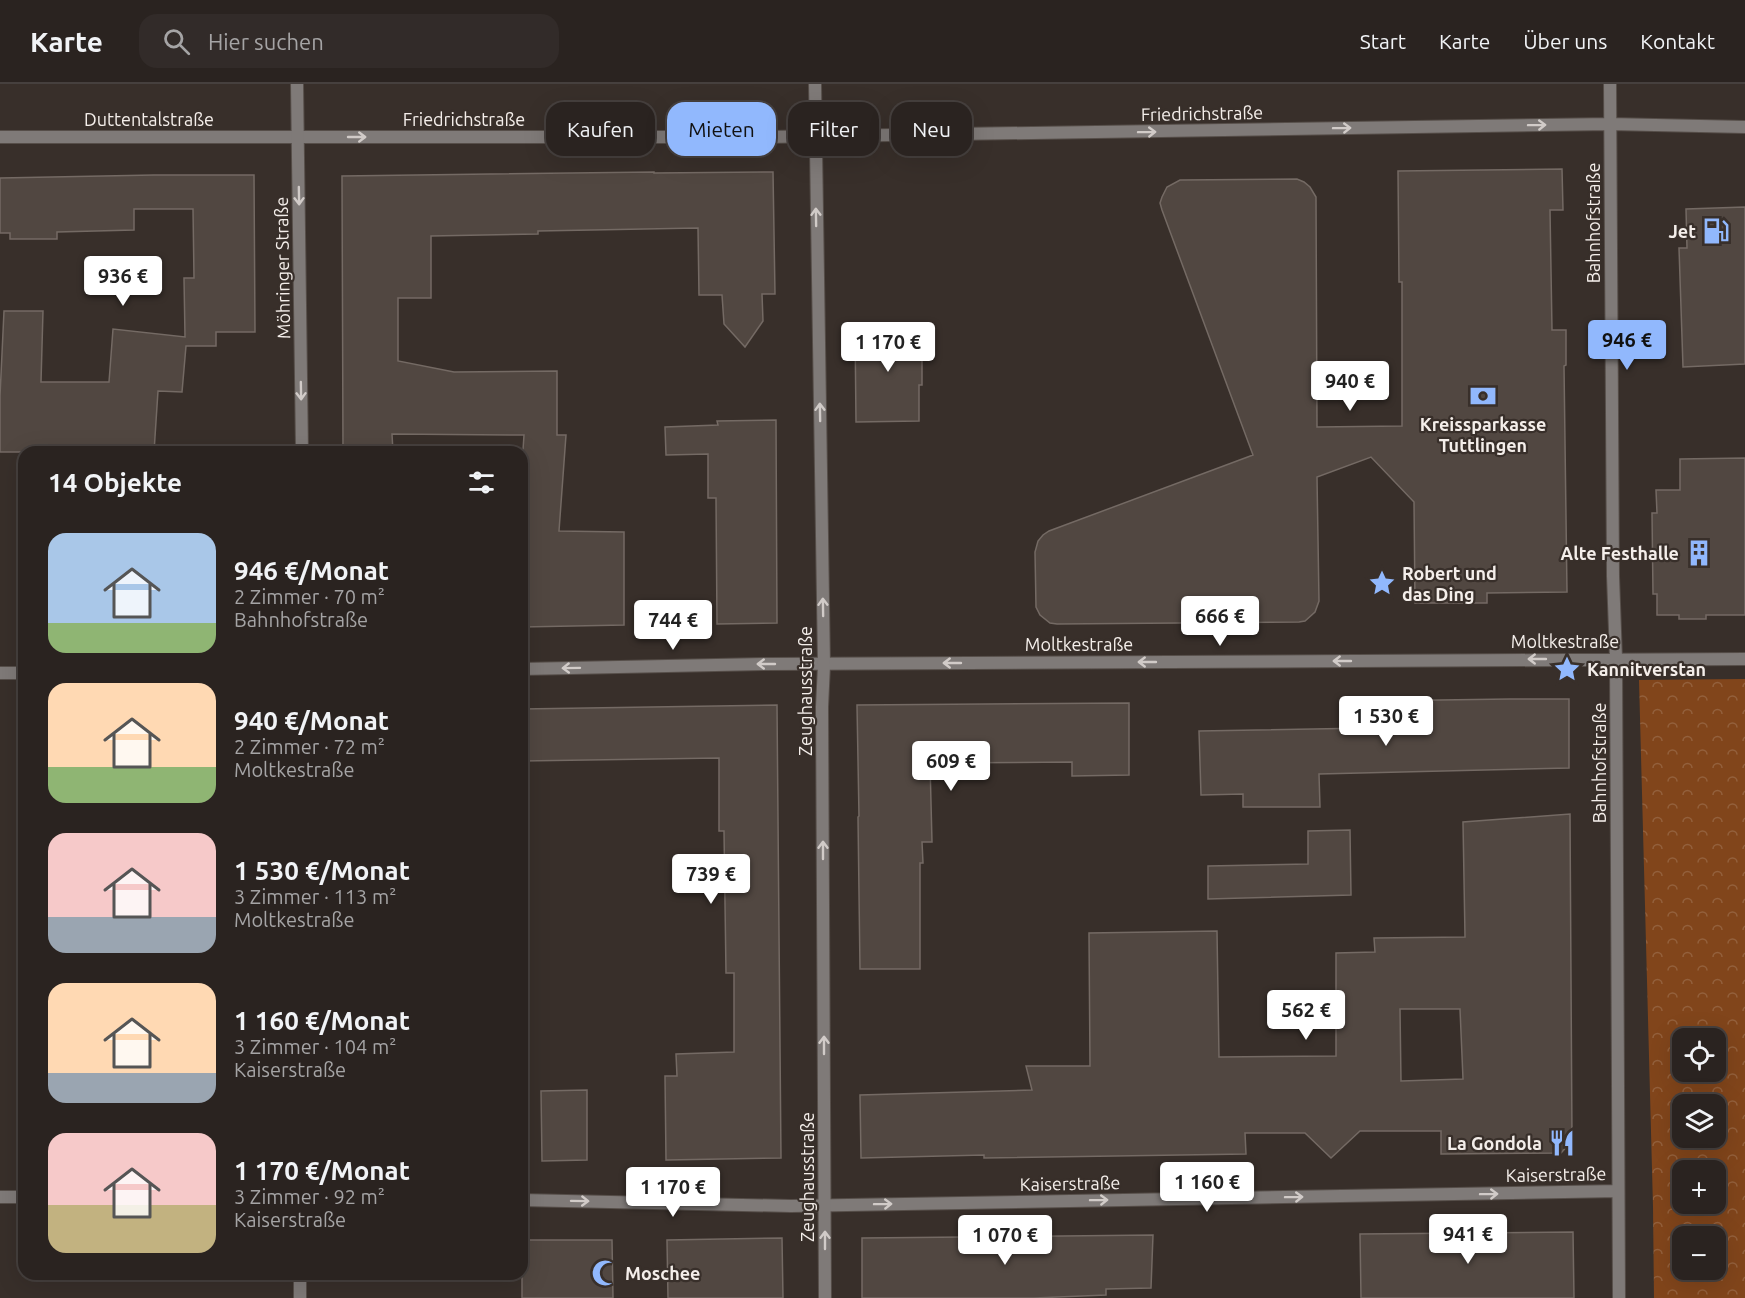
<!DOCTYPE html>
<html lang="de">
<head>
<meta charset="utf-8">
<style>
	body { margin:0; font-family:Ubuntu,sans-serif; background:#322b29; color:#f1f3f6; height:100vh; display:flex; flex-direction:column; font-size:22px; white-space:nowrap }
	* { box-sizing:border-box; margin:0 }
	p { font-size:20px; color:#a5a4a5 }
	.icon { flex:none; width:33px; height:33px; fill:none; stroke:currentColor; stroke-width:2; stroke-linecap:round; stroke-linejoin:round }
	.map { position:relative; flex:1; overflow:hidden }
	.panel { position:absolute; left:18px; top:362px; width:510px; height:834px; display:flex; flex-direction:column; background:#2a2320; border-radius:18px; box-shadow:0 6px 24px #0002,0 0 0 2px #46403e }
	.panel>* { flex:none }
	.hud { position:absolute; left:546px; top:18px; width:570px; height:54px; display:flex; gap:12px }
	.buttons { position:absolute; left:1672px; top:944px; display:grid; gap:12px }
	.buttons a { display:grid; place-items:center; width:54px; height:54px; border-radius:12px; background:#2a2320; box-shadow:0 6px 24px #0002,0 0 0 2px #46403e; font-size:30px }
	.price { position:absolute; translate:-50% -51px; padding:0 14px; border-radius:6px; background:#fff; color:#222; font-size:20px; line-height:39px; filter:drop-shadow(0 2px 3px #0008) }
	.price::after { content:''; position:absolute; left:50%; top:36px; width:18px; height:14px; margin-left:-9px; background:inherit; clip-path:polygon(0 0,100% 0,50% 100%) }
	.price.active { background:#91b8fd; color:#111 }
	ul { padding:0; list-style:none }
	li { display:flex; align-items:center; gap:18px; height:150px; padding:0 30px }
	li span { display:grid; place-items:center; flex:none; width:168px; height:120px; border-radius:18px; color:#555 }
	li>.icon { margin-inline-start:auto }
	span .icon { width:72px; height:72px; fill:#fffc; stroke-width:1 }
	li b { font-size:26px }
	h2 { display:flex; justify-content:space-between; align-items:center; height:72px; padding:0 30px; font-size:26px }
	.chip { padding:0 21px; border-radius:18px; background:#2a2320; box-shadow:0 6px 24px #0002,0 0 0 2px #46403e; font-size:21px; line-height:54px }
	.chip.active { background:#91b8fd; color:#111 }
	header { display:flex; align-items:center; gap:36px; box-sizing:border-box; height:84px; padding:0 30px; background:#2a2320; border-bottom:2px solid #46403e }
	header strong { font-size:28px }
	nav { display:flex; gap:33px; margin-inline-start:auto; font-size:21px }
	.search { width:420px; height:54px; background:#322b29; display:flex; align-items:center; gap:15px; box-sizing:border-box; padding:0 21px; border-radius:18px; color:#a5a4a5; font-size:22px }
	.map>svg:first-child { display:block }
	.park { fill:url(#park-crowns); fill-rule:evenodd }
	.building { fill:#514741; stroke:#746a64; stroke-width:1.5; fill-rule:evenodd }
	.lines { fill:none; stroke-linecap:round; stroke-linejoin:round }
	.minor-casing { stroke:#564e49; stroke-width:14 }
	.tertiary-casing { stroke:#564e49; stroke-width:14 }
	.minor { stroke:#7f7a78; stroke-width:12 }
	.tertiary { stroke:#7f7a78; stroke-width:12 }
	.oneway { stroke:#d1cbc8 }
	.labels { text-anchor:middle; dominant-baseline:central; stroke-width:4.5; stroke-linejoin:round; paint-order:stroke }
	.street-label { font-size:18px; fill:#f4eeea; stroke:#382f2a }
	.poi-label { font-size:18px; font-weight:bold; fill:#f4eeea; stroke:#382f2a; text-anchor:end }
</style>
</head>
<body>
<header>
<strong>Karte</strong>
<div class="search"><svg class="icon" aria-label="search" viewBox="0 0 24 24"><circle cx="10" cy="10" r="6"/><path d="M15 15l6 6"/></svg>Hier suchen</div>
<nav><a>Start</a><a>Karte</a><a>Über uns</a><a>Kontakt</a></nav>
</header>
<div class="map">
<svg width="1745" height="1214" viewBox="0 0 1745 1214">
	<defs>
		<pattern id="park-crowns" width="20" height="18" patternUnits="userSpaceOnUse" patternTransform="scale(1.5)"><rect width="20" height="18" fill="#81451b"/><path d="M2 6a3 3 0 1 1 6 0M12 15a3 3 0 1 1 6 0" fill="none" stroke="#93603c"/></pattern>
	</defs>
	<rect width="100%" height="100%" fill="#382f2a"/>
	<path class="park" d="M 1745,595 L 1745,1214 L 1654,1214 L 1653,1122 L 1639,596 ZM 1683,954 L 1716,954 L 1716,987 L 1683,987 ZM 1683,1020 L 1716,1020 L 1716,1053 L 1683,1053 ZM 1683,1086 L 1716,1086 L 1716,1119 L 1683,1119 ZM 1683,1152 L 1716,1152 L 1716,1185 L 1683,1185 Z"/>
	<path class="building" d="M 1562,85 L 1563,126 L 1550,126 L 1552,246 L 1566,246 L 1566,281 L 1564,282 L 1567,508 L 1487,509 L 1487,519 L 1415,519 L 1414,418 L 1371,373 L 1317,393 L 1319,517 L 1315,528 L 1305,537 L 1299,538 L 1057,540 L 1050,539 L 1040,531 L 1036,523 L 1035,468 L 1038,457 L 1043,451 L 1049,447 L 1253,371 L 1162,126 L 1160,119 L 1162,113 L 1167,103 L 1180,96 L 1297,95 L 1304,98 L 1310,103 L 1316,113 L 1317,343 L 1402,342 L 1402,198 L 1399,198 L 1398,87 Z
		M 654,88 L 654,89 L 773,88 L 775,210 L 762,210 L 763,237 L 745,263 L 724,240 L 722,211 L 699,211 L 698,144 L 538,147 L 538,150 L 431,152 L 431,214 L 398,214 L 398,277 L 454,288 L 557,287 L 557,351 L 566,351 L 559,447 L 624,448 L 624,541 L 522,543 L 522,381 L 524,351 L 392,350 L 393,368 L 343,368 L 342,92 Z
		M 154,91 L 254,91 L 255,248 L 216,248 L 216,262 L 186,262 L 182,308 L 158,307 L 154,368 L 0,368 L 0,312 L 4,227 L 43,227 L 41,298 L 109,298 L 113,245 L 185,253 L 184,194 L 194,194 L 193,125 L 134,125 L 134,146 L 57,148 L 57,155 L 10,155 L 10,149 L 0,149 L 0,94 Z
		M 1745,123 L 1745,280 L 1683,283 L 1679,164 L 1687,164 L 1686,125 Z
		M 922,242 L 922,301 L 919,301 L 919,337 L 856,338 L 855,243 Z
		M 776,336 L 777,539 L 717,540 L 716,414 L 708,414 L 708,370 L 666,371 L 665,343 L 718,341 L 717,337 Z
		M 1745,374 L 1745,531 L 1706,531 L 1706,535 L 1679,535 L 1679,531 L 1657,531 L 1657,510 L 1653,510 L 1652,429 L 1657,429 L 1656,406 L 1680,406 L 1680,375 Z
		M 1510,615 L 1569,615 L 1569,684 L 1319,690 L 1320,723 L 1243,723 L 1243,710 L 1201,711 L 1199,647 L 1369,644 L 1369,617 Z
		M 1129,619 L 1129,691 L 1072,692 L 1072,678 L 930,679 L 932,758 L 922,758 L 923,779 L 920,779 L 920,885 L 860,885 L 858,733 L 859,732 L 857,621 Z
		M 777,621 L 781,1074 L 666,1076 L 665,992 L 677,992 L 676,970 L 734,968 L 734,889 L 726,889 L 724,747 L 719,747 L 719,674 L 522,677 L 522,625 Z
		M 1570,730 L 1572,1057 L 1561,1069 L 1441,1070 L 1441,1047 L 1360,1047 L 1331,1074 L 1305,1049 L 1245,1049 L 1246,1070 L 984,1074 L 984,1071 L 861,1074 L 860,1011 L 1032,1006 L 1026,982 L 1090,982 L 1089,849 L 1217,847 L 1219,973 L 1336,972 L 1336,869 L 1375,868 L 1374,854 L 1465,853 L 1463,738 ZM 1400,925 L 1460,925 L 1463,995 L 1401,997 Z
		M 1350,746 L 1351,811 L 1208,815 L 1208,782 L 1308,780 L 1308,747 Z
		M 587,1006 L 587,1076 L 542,1077 L 541,1007 Z
		M 1573,1148 L 1574,1214 L 1361,1214 L 1360,1150 Z
		M 1153,1151 L 1151,1204 L 1106,1205 L 1106,1211 L 1034,1214 L 862,1214 L 862,1154 Z
		M 782,1154 L 783,1214 L 668,1214 L 667,1156 Z
		M 522,1156 L 612,1156 L 613,1214 L 522,1214 Z"/>
	<g class="lines">
		<g class="minor-casing">
			<path id="minor" d="M 1610,0 L 1613,492 L 1616,575 L 1619,1214
				M 0,53 L 766,53 L 1610,40 L 1745,43
				M 522,585 L 768,580 L 1745,575
				M 0,589 L 24,589
				M 0,1113 L 24,1113
				M 522,1116 L 791,1122 L 1618,1107"/>
		</g>
		<g class="tertiary-casing">
			<path id="tertiary" d="M 297,0 L 302,368
				M 815,0 L 824,581 L 822,623 L 825,1214
				M 300,1214 L 300,1190"/>
		</g>
		<use href="#minor" class="minor"/>
		<use href="#tertiary" class="tertiary"/>
	</g>
	<defs><path id="oneway-shaft" d="M-6 0H5M1.5-3L5.5 0L1.5 3" fill="none" stroke-width="1.6" stroke-linecap="round" stroke-linejoin="round" transform="scale(1.5)"/></defs>
	<g class="oneway">
		<use href="#oneway-shaft" transform="translate(1537 41) rotate(-1)"/>
		<use href="#oneway-shaft" transform="translate(1342 44) rotate(-1)"/>
		<use href="#oneway-shaft" transform="translate(1147 48) rotate(-1)"/>
		<use href="#oneway-shaft" transform="translate(357 53)"/>
		<use href="#oneway-shaft" transform="translate(299 112) rotate(89)"/>
		<use href="#oneway-shaft" transform="translate(816 133) rotate(-91)"/>
		<use href="#oneway-shaft" transform="translate(301 307) rotate(89)"/>
		<use href="#oneway-shaft" transform="translate(820 328) rotate(-91)"/>
		<use href="#oneway-shaft" transform="translate(823 523) rotate(-91)"/>
		<use href="#oneway-shaft" transform="translate(1537 575) rotate(180)"/>
		<use href="#oneway-shaft" transform="translate(1342 577) rotate(180)"/>
		<use href="#oneway-shaft" transform="translate(1147 578) rotate(180)"/>
		<use href="#oneway-shaft" transform="translate(952 579) rotate(180)"/>
		<use href="#oneway-shaft" transform="translate(766 580) rotate(180)"/>
		<use href="#oneway-shaft" transform="translate(571 584) rotate(179)"/>
		<use href="#oneway-shaft" transform="translate(823 766) rotate(-90)"/>
		<use href="#oneway-shaft" transform="translate(824 961) rotate(-90)"/>
		<use href="#oneway-shaft" transform="translate(1489 1110) rotate(-1)"/>
		<use href="#oneway-shaft" transform="translate(1294 1113) rotate(-1)"/>
		<use href="#oneway-shaft" transform="translate(1099 1116) rotate(-1)"/>
		<use href="#oneway-shaft" transform="translate(580 1117) rotate(1)"/>
		<use href="#oneway-shaft" transform="translate(883 1120) rotate(-1)"/>
		<use href="#oneway-shaft" transform="translate(825 1156) rotate(-90)"/>
	</g>
	<defs>
		<g id="fuel-bare" transform="scale(2.07)"><path d="M-5.5-6h7V0h2V4h1.3V-2.5L3-4.5l.8-.8L6-3V5H2.5V1h-1V6h-7ZM-4.2-4.7v3.2H.2V-4.7Z" fill="#91b8fd" stroke="#382f2a" stroke-width="2.5" paint-order="stroke"/></g>
		<g id="bank-bare" transform="scale(2.07)"><path d="M-6-4H6V4H-6ZM0-2.3a2.3 2.3 0 1 0 0 4.6a2.3 2.3 0 1 0 0-4.6Z" fill="#91b8fd" stroke="#382f2a" stroke-width="2.5" paint-order="stroke"/></g>
		<g id="building-bare" transform="scale(2.07)"><path d="M-4-6H4V6H1V3H-1V6H-4ZM-2.5-4.3h1.7v1.8h-1.7ZM.8-4.3h1.7v1.8H.8ZM-2.5-1h1.7V.8h-1.7ZM.8-1h1.7V.8H.8Z" fill="#91b8fd" stroke="#382f2a" stroke-width="2.5" paint-order="stroke"/></g>
		<g id="sight-bare" transform="scale(2.07)"><path d="M0-6L1.8-2.2L6-1.7L2.9 1.2L3.7 5.4L0 3.3L-3.7 5.4L-2.9 1.2L-6-1.7L-1.8-2.2Z" fill="#91b8fd" stroke="#382f2a" stroke-width="2.5" paint-order="stroke"/></g>
		<g id="restaurant-bare" transform="scale(2.07)"><path d="M-5-6h1v4h1v-4h1v4h1v-4h1v5L-1.5 .5V6h-2V.5L-5-1ZM5-6V6H3V1.5H1.5Q1.5-4 5-6Z" fill="#91b8fd" stroke="#382f2a" stroke-width="2.5" paint-order="stroke"/></g>
		<g id="mosque-bare" transform="scale(2.07)"><path d="M3.5-4.9A6 6 0 1 0 3.5 4.9A5 5 0 1 1 3.5-4.9Z" fill="#91b8fd" stroke="#382f2a" stroke-width="2.5" paint-order="stroke"/></g>
	</defs>
	<g fill-rule="evenodd">
		<use href="#fuel-bare" x="1716" y="147"/>
		<use href="#bank-bare" x="1483" y="312"/>
		<use href="#building-bare" x="1699" y="469"/>
		<use href="#sight-bare" x="1382" y="499"/>
		<use href="#sight-bare" x="1567" y="585"/>
		<use href="#restaurant-bare" x="1562" y="1059"/>
		<use href="#mosque-bare" x="605" y="1189"/>
	</g>
	<g class="labels">
		<g class="street-label">
			<text transform="translate(1202 29) rotate(-1)">Friedrichstraße</text>
			<text x="149" y="35">Duttentalstraße</text>
			<text x="464" y="35">Friedrichstraße</text>
			<text transform="translate(1593 139) rotate(-90)">Bahnhofstraße</text>
			<text transform="translate(282 184) rotate(-91)">Möhringer Straße</text>
			<text x="1565" y="557">Moltkestraße</text>
			<text x="1079" y="560">Moltkestraße</text>
			<text transform="translate(805 607) rotate(-90)">Zeughausstraße</text>
			<text transform="translate(1599 679) rotate(-90)">Bahnhofstraße</text>
			<text transform="translate(1556 1090) rotate(-1)">Kaiserstraße</text>
			<text transform="translate(807 1093) rotate(-90)">Zeughausstraße</text>
			<text transform="translate(1070 1099) rotate(-1)">Kaiserstraße</text>
		</g>
		<g class="poi-label">
			<text x="1696" y="147">Jet</text>
			<text x="1483" y="340" text-anchor="middle">Kreissparkasse<tspan x="1483" dy="21">Tuttlingen</tspan></text>
			<text x="1679" y="469">Alte Festhalle</text>
			<text x="1402" y="489" text-anchor="start">Robert und<tspan x="1402" dy="21">das Ding</tspan></text>
			<text x="1587" y="585" text-anchor="start">Kannitverstan</text>
			<text x="1542" y="1059">La Gondola</text>
			<text x="625" y="1189" text-anchor="start">Moschee</text>
		</g>
	</g>
</svg>
<div class="buttons">
<a><svg class="icon" aria-label="locate" viewBox="0 0 24 24"><circle cx="12" cy="12" r="6"/><path d="M12 2v4M12 18v4M2 12h4M18 12h4"/></svg></a>
<a><svg class="icon" aria-label="layers" viewBox="0 0 24 24"><path d="M12 4l9 5-9 5-9-5zM3 14l9 5 9-5"/></svg></a>
<a>+</a>
<a>−</a>
</div>
<b class="price" style="left:123px;top:223px">936 €</b>
<b class="price active" style="left:1627px;top:287px">946 €</b>
<b class="price" style="left:888px;top:289px">1 170 €</b>
<b class="price" style="left:1350px;top:328px">940 €</b>
<b class="price" style="left:1220px;top:563px">666 €</b>
<b class="price" style="left:673px;top:567px">744 €</b>
<b class="price" style="left:1386px;top:663px">1 530 €</b>
<b class="price" style="left:951px;top:708px">609 €</b>
<b class="price" style="left:711px;top:821px">739 €</b>
<b class="price" style="left:1306px;top:957px">562 €</b>
<b class="price" style="left:1207px;top:1129px">1 160 €</b>
<b class="price" style="left:673px;top:1134px">1 170 €</b>
<b class="price" style="left:1468px;top:1181px">941 €</b>
<b class="price" style="left:1005px;top:1182px">1 070 €</b>
<div class="hud">
<a class="chip">Kaufen</a>
<a class="chip active">Mieten</a>
<a class="chip">Filter</a>
<a class="chip">Neu</a>
</div>
<section class="panel">
<h2>14 Objekte<svg class="icon" aria-label="filters" viewBox="0 0 24 24"><path d="M4 7h16M4 17h16"/><circle cx="9" cy="7" r="2"/><circle cx="15" cy="17" r="2"/></svg></h2>
<ul>
<li><span style="background:linear-gradient(#a9c7e8 75%,#8fb573 0)"><svg class="icon" aria-label="home" viewBox="0 0 24 24"><path d="M3 11l9-7 9 7M6 9v11h12V9"/></svg></span><div><b>946 €/Monat</b><p>2 Zimmer · 70 m²</p><p>Bahnhofstraße</p></div></li>
<li><span style="background:linear-gradient(#ffd9b3 70%,#8fb573 0)"><svg class="icon" aria-label="home" viewBox="0 0 24 24"><path d="M3 11l9-7 9 7M6 9v11h12V9"/></svg></span><div><b>940 €/Monat</b><p>2 Zimmer · 72 m²</p><p>Moltkestraße</p></div></li>
<li><span style="background:linear-gradient(#f6c9c9 70%,#9aa5b1 0)"><svg class="icon" aria-label="home" viewBox="0 0 24 24"><path d="M3 11l9-7 9 7M6 9v11h12V9"/></svg></span><div><b>1 530 €/Monat</b><p>3 Zimmer · 113 m²</p><p>Moltkestraße</p></div></li>
<li><span style="background:linear-gradient(#ffd9b3 75%,#9aa5b1 0)"><svg class="icon" aria-label="home" viewBox="0 0 24 24"><path d="M3 11l9-7 9 7M6 9v11h12V9"/></svg></span><div><b>1 160 €/Monat</b><p>3 Zimmer · 104 m²</p><p>Kaiserstraße</p></div></li>
<li><span style="background:linear-gradient(#f6c9c9 60%,#c2b280 0)"><svg class="icon" aria-label="home" viewBox="0 0 24 24"><path d="M3 11l9-7 9 7M6 9v11h12V9"/></svg></span><div><b>1 170 €/Monat</b><p>3 Zimmer · 92 m²</p><p>Kaiserstraße</p></div></li>
</ul>
</section>
</div>
</body>
</html>
